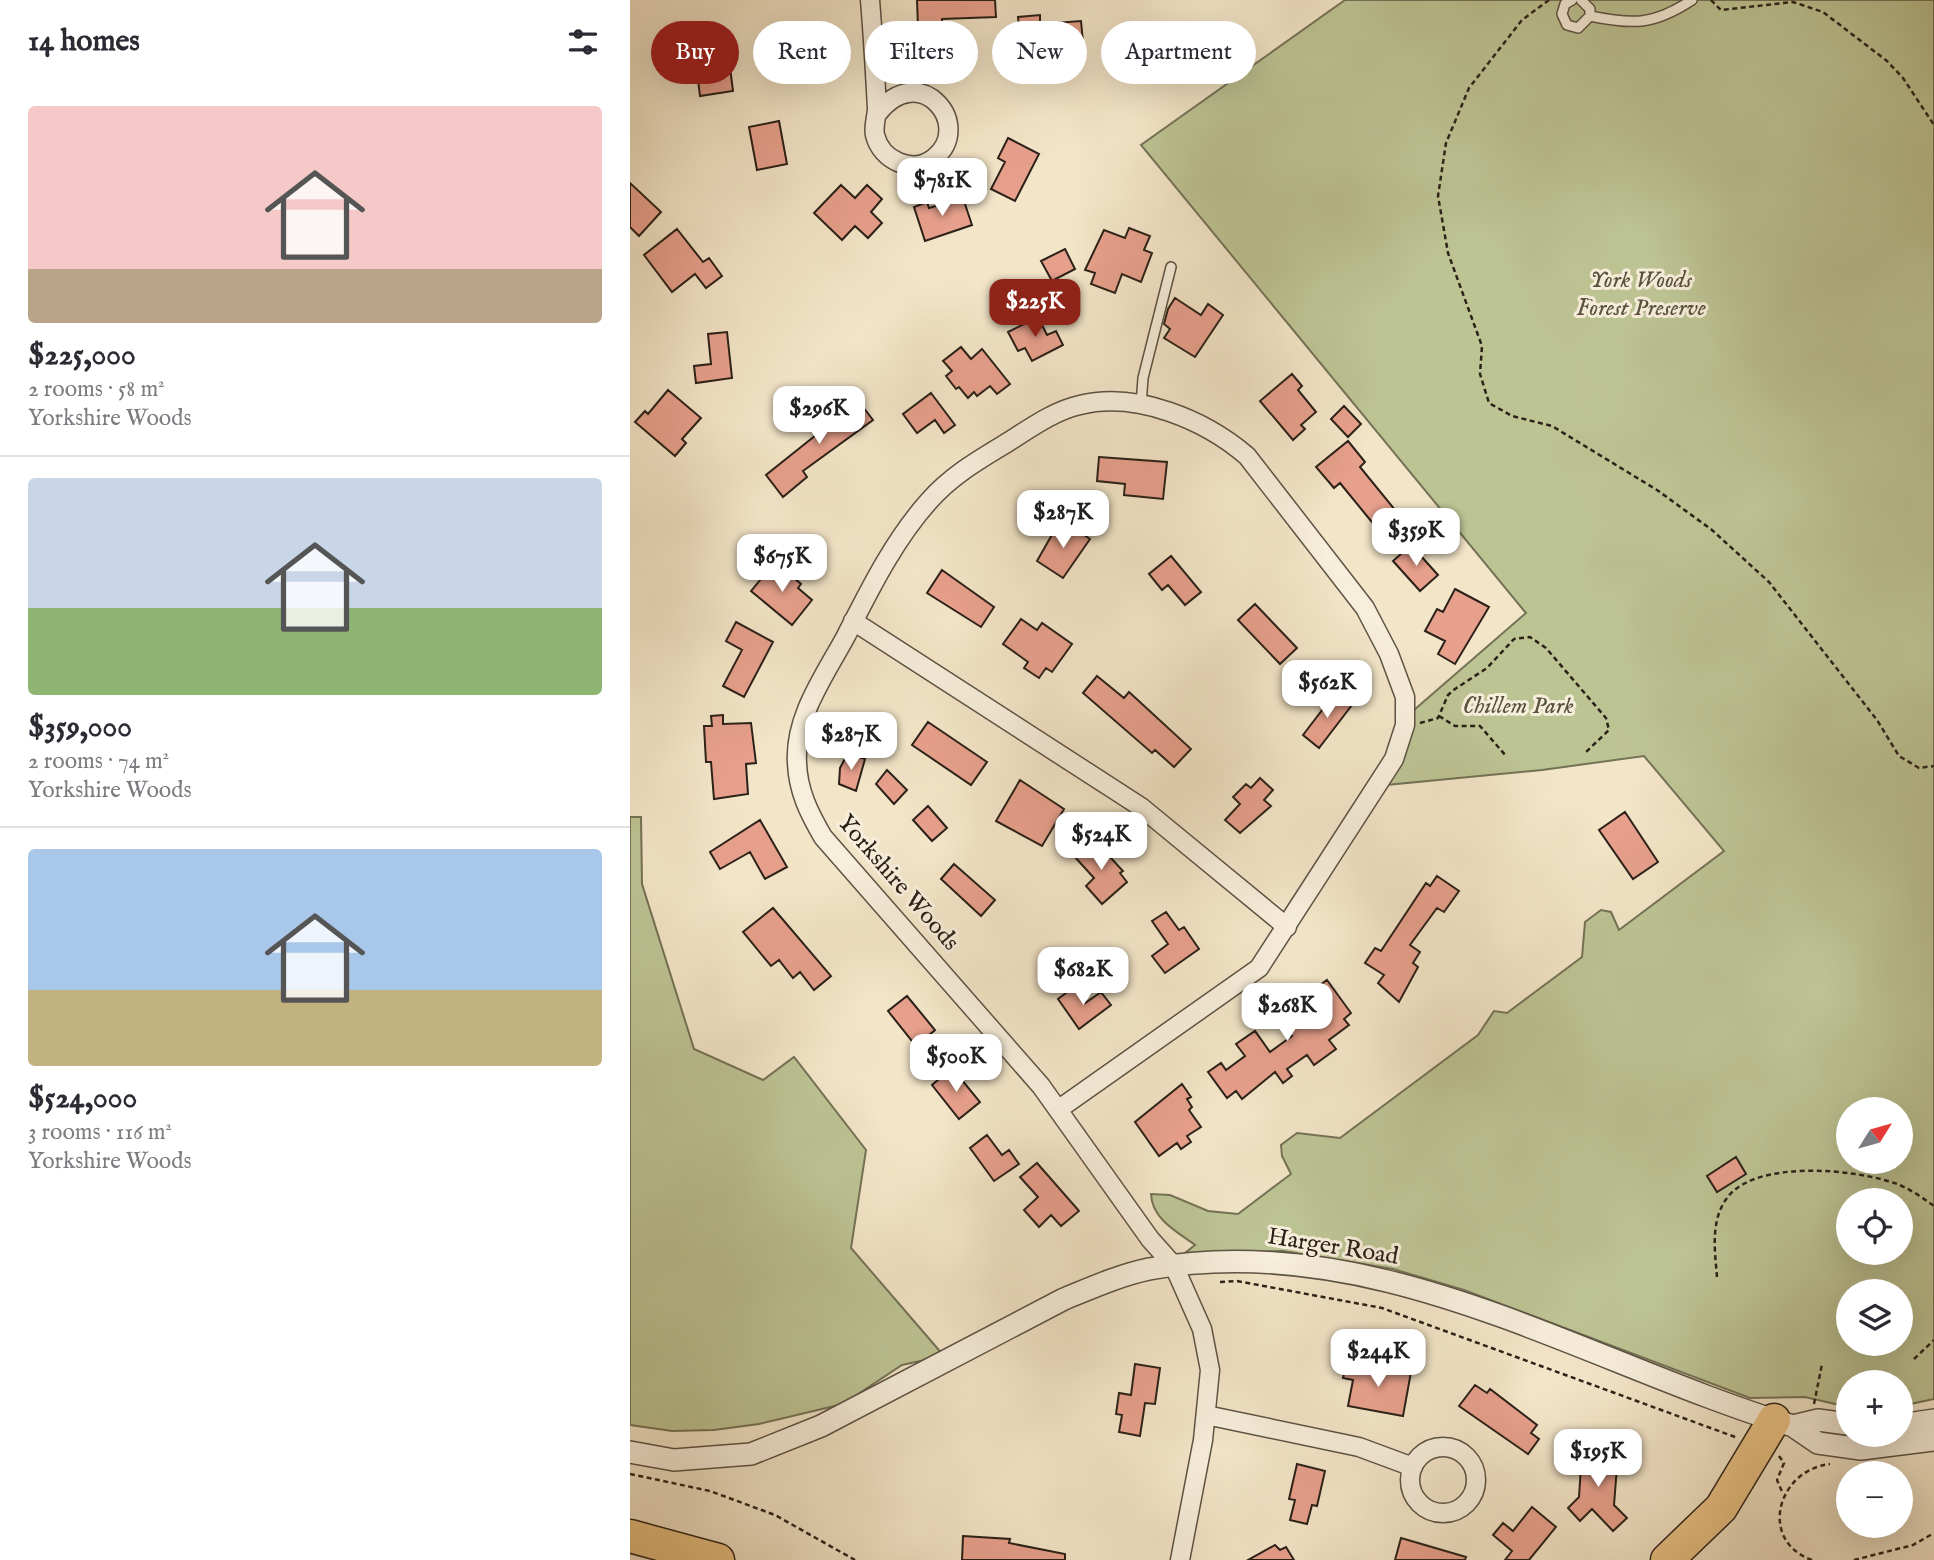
<!DOCTYPE html>
<html lang="en">
<head>
<meta charset="utf-8">
<style>
	body { margin:0; font-family:"IM FELL English",serif; background:#f7f7f7; color:#2b2b33; height:100vh; display:flex; flex-direction:column; font-size:26px; white-space:nowrap }
	* { box-sizing:border-box; margin:0 }
	p { font-size:23px; color:#7c7c81 }
	.icon { flex:none; width:38px; height:38px; fill:none; stroke:currentColor; stroke-width:2; stroke-linecap:round; stroke-linejoin:round }
	.map { position:relative; flex:1; overflow:hidden }
	.drawer { display:flex; flex-direction:column; background:#fff; width:630px }
	.drawer>* { flex:none }
	.guide { position:absolute; left:21px; top:21px; width:665px; height:63px; display:flex; gap:14px }
	.needle { width:46px; rotate:53deg }
	.buttons { position:absolute; left:1206px; top:1097px; display:grid; gap:14px }
	.buttons a { display:grid; place-items:center; width:77px; height:77px; border-radius:50%; background:#fff; box-shadow:0 7px 28px #0002; font-size:35px }
	.price { position:absolute; translate:-50% -60px; padding:0 16px; border-radius:14px; background:#fff; color:#222; font-size:23px; line-height:46px; filter:drop-shadow(0 2px 4px #0008) }
	.price::after { content:''; position:absolute; left:50%; top:42px; width:21px; height:16px; margin-left:-10px; background:inherit; clip-path:polygon(0 0,100% 0,50% 100%) }
	.price.current { background:#8f2418; color:#fff }
	ul { padding:0; list-style:none }
	li { display:grid; align-content:center; gap:14px; height:371px; padding:0 28px }
	li+li { border-top:2px solid #e1e1e2 }
	li span { display:grid; place-items:center; height:217px; border-radius:7px; color:#555 }
	li>.icon { margin-inline-start:auto }
	span .icon { width:126px; height:126px; fill:#fffc; stroke-width:1 }
	li b { font-size:30px }
	h2 { display:flex; justify-content:space-between; align-items:center; height:84px; padding:0 28px; font-size:30px }
	.chip { padding:0 24px; border-radius:32px; background:#fff; box-shadow:0 7px 28px #0002; font-size:24px; line-height:63px }
	.chip.current { background:#8f2418; color:#fff }
	main { display:flex; flex:1; min-height:0 }
	.map>svg:first-child { display:block }
	.green { fill:#bdc494; stroke:#747256; stroke-width:2; fill-rule:evenodd }
	.building { fill:#e7a08c; stroke:#2b2118; stroke-width:2 }
	.lines { fill:none; stroke-linecap:round; stroke-linejoin:round }
	.service-casing { stroke:#5d5244; stroke-width:12 }
	.minor-casing { stroke:#5d5244; stroke-width:21 }
	.tertiary-casing { stroke:#5d5244; stroke-width:24 }
	.motorway-casing { stroke:#2b2118; stroke-width:35 }
	.path { stroke:#2b2118; stroke-width:2.5; stroke-dasharray:5 3.5; stroke-linecap:butt }
	.service { stroke:#f7eedb; stroke-width:9 }
	.minor { stroke:#f7eedb; stroke-width:18 }
	.tertiary { stroke:#f7eedb; stroke-width:21 }
	.motorway { stroke:#eac284; stroke-width:32 }
	.labels { text-anchor:middle; dominant-baseline:central; stroke-width:6; stroke-linejoin:round; paint-order:stroke }
	.park-label { font-size:24px; font-style:italic; fill:#57523d; stroke:#f7eedb }
	.street-label { font-size:24px; fill:#2b2118; stroke:#f7eedb }
</style>
</head>
<body>
<main>
<section class="drawer">
<h2>14 homes<svg class="icon" aria-label="filters" viewBox="0 0 24 24"><path d="M4 7h16M4 17h16"/><circle cx="9" cy="7" r="2"/><circle cx="15" cy="17" r="2"/></svg></h2>
<ul>
<li><span style="background:linear-gradient(#f6c9c9 75%,#b9a48a 0)"><svg class="icon" aria-label="home" viewBox="0 0 24 24"><path d="M3 11l9-7 9 7M6 9v11h12V9"/></svg></span><div><b>$225,000</b><p>2 rooms · 58 m²</p><p>Yorkshire Woods</p></div></li>
<li><span style="background:linear-gradient(#c9d6e8 60%,#8fb573 0)"><svg class="icon" aria-label="home" viewBox="0 0 24 24"><path d="M3 11l9-7 9 7M6 9v11h12V9"/></svg></span><div><b>$359,000</b><p>2 rooms · 74 m²</p><p>Yorkshire Woods</p></div></li>
<li><span style="background:linear-gradient(#a9c7e8 65%,#c2b280 0)"><svg class="icon" aria-label="home" viewBox="0 0 24 24"><path d="M3 11l9-7 9 7M6 9v11h12V9"/></svg></span><div><b>$524,000</b><p>3 rooms · 116 m²</p><p>Yorkshire Woods</p></div></li>
</ul>
</section>
<div class="map">
<svg width="1304" height="1560" viewBox="0 0 1304 1560">
	<rect width="100%" height="100%" fill="#f3e5c8"/>
	<filter id="stains"><feTurbulence type="fractalNoise" baseFrequency=".00286" numOctaves="4"/><feColorMatrix values="0 0 0 0 .2 0 0 0 0 .09 0 0 0 0 .02 0 0 0 .5 -.17"/></filter>
	<radialGradient id="worn" r=".72"><stop offset=".6" stop-color="#630" stop-opacity="0"/><stop offset="1" stop-color="#630" stop-opacity=".3"/></radialGradient>
	<path class="green" d="M 715,0 L 1304,0 L 1304,1399 L 1271,1406 L 1270,1382 L 1218,1382 L 1218,1407 L 1175,1397 L 1120,1398 L 834,1290 L 763,1269 L 653,1251 L 555,1253 L 565,1245 C 546,1231 522,1219 521,1194 L 540,1195 L 578,1211 L 608,1214 L 661,1174 L 652,1156 L 651,1145 L 667,1133 L 710,1138 L 848,1035 L 864,1011 L 877,1013 L 952,957 L 955,922 L 971,910 L 981,912 L 989,930 L 1094,851 L 1014,756 L 912,770 L 756,785 C 772,762 784,738 784,710 L 896,613 L 511,145 ZM 1218,1110 L 1270,1110 L 1270,1162 L 1218,1162 ZM 1218,1200 L 1270,1200 L 1270,1253 L 1218,1253 ZM 1218,1292 L 1270,1292 L 1270,1344 L 1218,1344 Z
		M 0,817 L 11,817 L 12,884 L 64,1049 L 133,1080 L 164,1057 L 236,1150 L 221,1248 L 314,1356 L 272,1365 L 213,1404 L 129,1424 L 84,1430 L 42,1431 L 0,1425 Z"/>
	<path class="building" d="M 287,0 L 365,0 L 366,17 L 312,19 L 312,25 L 288,27 Z
		M 410,15 L 410,24 L 451,21 L 453,42 L 406,47 L 405,34 L 390,36 L 388,17 Z
		M 97,44 L 103,91 L 70,96 L 68,80 L 54,82 L 51,63 L 68,61 L 66,49 Z
		M 149,121 L 157,164 L 127,170 L 119,127 Z
		M 378,138 L 409,154 L 385,201 L 361,189 L 375,162 L 368,158 Z
		M 0,183 L 31,212 L 9,236 L 0,227 Z
		M 211,185 L 225,198 L 237,185 L 252,199 L 241,212 L 252,223 L 238,238 L 225,226 L 212,240 L 184,213 Z
		M 333,198 L 342,225 L 295,241 L 284,207 L 297,202 L 299,208 Z
		M 499,228 L 520,236 L 514,250 L 522,253 L 511,282 L 492,274 L 485,293 L 461,284 L 465,273 L 455,270 L 474,230 L 495,238 Z
		M 47,229 L 73,262 L 79,258 L 92,276 L 76,288 L 65,274 L 42,292 L 14,255 Z
		M 435,249 L 445,269 L 422,281 L 411,261 Z
		M 545,298 L 571,315 L 578,304 L 593,315 L 565,357 L 534,338 L 540,329 L 534,324 L 538,309 Z
		M 408,317 L 417,335 L 426,331 L 433,345 L 402,361 L 395,348 L 388,351 L 378,332 Z
		M 97,332 L 102,378 L 66,383 L 64,366 L 81,364 L 78,334 Z
		M 331,347 L 341,359 L 352,349 L 380,384 L 367,394 L 360,386 L 347,396 L 344,392 L 338,398 L 329,387 L 326,389 L 316,376 L 322,371 L 313,361 Z
		M 662,374 L 672,386 L 668,390 L 686,412 L 671,425 L 675,429 L 663,440 L 630,401 Z
		M 38,390 L 71,418 L 52,439 L 56,443 L 45,456 L 5,422 L 15,411 L 18,414 Z
		M 301,393 L 325,425 L 314,433 L 305,420 L 287,433 L 273,414 Z
		M 226,398 L 243,420 L 173,471 L 177,477 L 153,497 L 136,475 L 186,435 L 184,431 Z
		M 714,406 L 731,424 L 718,437 L 701,419 Z
		M 718,441 L 735,462 L 730,467 L 770,516 L 750,532 L 710,483 L 704,488 L 686,467 Z
		M 469,457 L 537,462 L 533,499 L 494,495 L 495,484 L 467,481 Z
		M 427,526 L 437,533 L 441,526 L 460,539 L 433,578 L 407,561 Z
		M 781,545 L 808,575 L 790,591 L 763,561 Z
		M 541,556 L 571,592 L 555,605 L 538,585 L 532,590 L 519,574 Z
		M 145,562 L 171,584 L 168,588 L 182,600 L 162,625 L 121,591 Z
		M 312,570 L 364,607 L 351,627 L 297,593 Z
		M 825,589 L 859,607 L 825,664 L 808,654 L 815,641 L 795,631 L 807,609 L 813,612 Z
		M 625,604 L 667,648 L 650,664 L 608,620 Z
		M 391,619 L 407,630 L 412,623 L 442,644 L 422,672 L 416,668 L 409,678 L 394,668 L 398,662 L 373,644 Z
		M 106,622 L 143,642 L 114,697 L 93,686 L 112,650 L 96,641 Z
		M 467,676 L 494,698 L 499,692 L 561,749 L 544,767 L 525,750 L 522,753 L 453,693 Z
		M 706,692 L 722,705 L 689,748 L 673,735 Z
		M 93,715 L 93,724 L 121,723 L 126,763 L 116,764 L 118,794 L 84,799 L 81,762 L 76,762 L 74,726 L 82,726 L 81,716 Z
		M 298,722 L 357,762 L 341,785 L 282,745 Z
		M 218,753 L 235,759 L 226,791 L 209,784 L 210,768 Z
		M 257,770 L 277,790 L 264,804 L 246,784 Z
		M 630,778 L 643,790 L 634,800 L 641,806 L 610,833 L 595,820 L 610,804 L 603,797 L 616,784 L 621,788 Z
		M 390,780 L 434,809 L 412,846 L 366,821 Z
		M 298,806 L 317,828 L 302,841 L 283,820 Z
		M 995,812 L 1028,862 L 1003,879 L 969,830 Z
		M 130,820 L 157,867 L 135,879 L 120,852 L 90,869 L 80,852 Z
		M 467,843 L 493,871 L 490,873 L 497,882 L 472,904 L 456,886 L 464,878 L 444,856 L 458,844 L 461,848 Z
		M 324,864 L 365,900 L 351,916 L 311,879 Z
		M 807,876 L 829,891 L 814,912 L 807,908 L 780,945 L 790,952 L 783,963 L 788,967 L 769,1002 L 748,983 L 754,975 L 735,963 L 745,948 L 751,951 L 796,883 L 800,886 Z
		M 143,908 L 201,976 L 184,990 L 170,972 L 163,978 L 149,960 L 141,966 L 113,932 Z
		M 536,912 L 549,930 L 554,927 L 569,949 L 535,973 L 522,956 L 538,944 L 522,921 Z
		M 697,980 L 721,1013 L 714,1019 L 719,1025 L 699,1040 L 706,1049 L 684,1065 L 677,1055 L 657,1069 L 662,1076 L 653,1083 L 645,1072 L 612,1099 L 606,1091 L 597,1098 L 578,1072 L 591,1063 L 596,1070 L 615,1056 L 606,1044 L 625,1031 L 640,1052 L 662,1036 L 648,1016 Z
		M 444,987 L 455,1003 L 471,992 L 481,1005 L 449,1029 L 428,999 Z
		M 277,996 L 305,1030 L 286,1046 L 258,1011 Z
		M 322,1068 L 350,1102 L 329,1119 L 302,1085 Z
		M 552,1084 L 561,1097 L 557,1099 L 562,1107 L 559,1110 L 571,1127 L 557,1136 L 561,1142 L 551,1149 L 547,1143 L 529,1156 L 505,1122 Z
		M 357,1135 L 372,1155 L 379,1150 L 389,1164 L 364,1181 L 340,1148 Z
		M 1106,1157 L 1116,1174 L 1087,1192 L 1077,1176 Z
		M 407,1163 L 449,1211 L 431,1226 L 421,1215 L 409,1227 L 394,1210 L 408,1197 L 390,1177 Z
		M 505,1364 L 530,1368 L 525,1404 L 515,1403 L 510,1436 L 489,1432 L 492,1415 L 486,1414 L 489,1393 L 501,1395 Z
		M 740,1364 L 781,1372 L 773,1416 L 718,1406 L 723,1380 L 713,1378 L 716,1365 L 739,1369 Z
		M 845,1385 L 857,1393 L 860,1389 L 907,1425 L 901,1433 L 909,1439 L 898,1454 L 829,1406 Z
		M 952,1451 L 988,1454 L 984,1505 L 997,1518 L 983,1531 L 962,1509 L 950,1521 L 938,1508 L 949,1497 Z
		M 667,1464 L 695,1471 L 687,1506 L 682,1505 L 677,1524 L 660,1520 L 665,1500 L 659,1499 Z
		M 902,1507 L 926,1527 L 899,1560 L 875,1560 L 882,1551 L 863,1535 L 873,1523 L 883,1531 Z
		M 333,1536 L 380,1539 L 379,1543 L 435,1554 L 435,1560 L 332,1560 Z
		M 771,1538 L 836,1557 L 835,1560 L 765,1560 Z
		M 645,1545 L 650,1550 L 656,1547 L 664,1560 L 618,1560 Z"/>
	<g class="lines">
		<g class="service-casing">
			<path id="service" d="M 942,0 L 935,4 L 932,14 L 937,25 L 948,28 L 960,16 L 960,9 L 951,0
				M 960,16 C 1004,25 1024,25 1062,0
				M 511,405 L 513,378 L 541,267"/>
		</g>
		<g class="minor-casing">
			<path id="minor" d="M 240,0 C 243,36 245,72 247,108 C 247,116 243,126 245,135 C 251,160 282,175 304,158 C 345,126 290,58 247,114
				M 223,621 L 511,807 L 657,927
				M 429,1109 L 629,968 L 764,759 L 775,725 L 775,697 L 759,654 L 735,608 L 617,456 C 575,420 507,391 450,405 C 423,411 399,429 375,444 C 347,461 321,476 299,501 C 264,540 240,589 216,636 C 195,675 164,717 167,763 C 168,791 179,813 193,837 L 411,1086 L 520,1239 L 544,1266 L 572,1329 L 580,1370 L 573,1440 L 550,1560
				M 576,1415 L 729,1447 L 783,1467
				M780 1480a33 33 0 1 1 66 0a33 33 0 1 1-66 0Z"/>
		</g>
		<g class="tertiary-casing">
			<path id="tertiary" d="M 1270,1425 L 1304,1420
				M 1163,1426 L 1188,1420 L 1218,1424
				M 0,1452 L 44,1460 L 121,1454 L 191,1426 L 434,1299 C 461,1288 490,1275 519,1269 C 748,1228 953,1362 1163,1426 L 1188,1443 L 1231,1449 L 1304,1440"/>
		</g>
		<g class="motorway-casing">
			<path id="motorway" d="M 0,1536 L 88,1560
				M 1037,1560 L 1091,1508 L 1144,1420"/>
		</g>
		<path class="path" d="M 919,0 L 892,20 L 839,88 L 816,143 L 808,196 L 818,253 L 852,346 L 850,374 L 859,403 L 882,416 L 922,426 L 1027,490 L 1082,530 L 1139,582 L 1247,720 L 1269,756 L 1289,768 L 1304,766
			M 1081,0 L 1091,10 L 1163,2 L 1193,12 L 1257,61 L 1273,78 L 1304,125
			M 809,716 L 825,726 L 850,726 L 876,756
			M 790,723 L 808,718 L 818,695 L 825,689 L 857,668 L 884,639 L 900,637 L 916,648 L 976,718 L 979,730 L 956,752
			M 1087,1277 C 1085,1251 1080,1221 1097,1198 C 1125,1159 1227,1169 1267,1184 C 1280,1189 1293,1198 1304,1206
			M 590,1282 L 607,1281 L 752,1308 L 1108,1438
			M 1284,1359 L 1304,1340
			M 1184,1404 L 1192,1364
			M 1149,1456 L 1154,1463 L 1147,1480 L 1153,1494
			M 0,1474 L 80,1491 L 145,1515 L 225,1560
			M 1182,1560 C 1128,1541 1147,1470 1200,1464
			M 1224,1560 L 1283,1545 L 1304,1533"/>
		<use href="#service" class="service"/>
		<use href="#minor" class="minor"/>
		<use href="#tertiary" class="tertiary"/>
		<use href="#motorway" class="motorway"/>
	</g>
	<g class="labels">
		<g class="park-label">
			<text x="1011" y="280">York Woods<tspan x="1011" dy="28">Forest Preserve</tspan></text>
			<text x="888" y="706">Chillem Park</text>
		</g>
		<g class="street-label">
			<text transform="translate(268 883) rotate(49)">Yorkshire Woods</text>
			<text transform="translate(703 1247) rotate(9)">Harger Road</text>
		</g>
	</g>
	<rect width="100%" height="100%" filter="url(#stains)"/>
	<rect width="100%" height="100%" fill="url(#worn)"/>
</svg>
<div class="buttons">
<a><svg class="needle" viewBox="-14 -14 28 28"><path d="M0-13l5 13h-10z" fill="#e53935"/><path d="M0 13l5-13h-10z" fill="#7c7c81"/></svg></a>
<a><svg class="icon" aria-label="locate" viewBox="0 0 24 24"><circle cx="12" cy="12" r="6"/><path d="M12 2v4M12 18v4M2 12h4M18 12h4"/></svg></a>
<a><svg class="icon" aria-label="layers" viewBox="0 0 24 24"><path d="M12 4l9 5-9 5-9-5zM3 14l9 5 9-5"/></svg></a>
<a>+</a>
<a>−</a>
</div>
<b class="price" style="left:312px;top:218px">$781K</b>
<b class="price current" style="left:405px;top:339px">$225K</b>
<b class="price" style="left:189px;top:446px">$296K</b>
<b class="price" style="left:433px;top:550px">$287K</b>
<b class="price" style="left:786px;top:568px">$359K</b>
<b class="price" style="left:152px;top:594px">$675K</b>
<b class="price" style="left:697px;top:720px">$562K</b>
<b class="price" style="left:221px;top:772px">$287K</b>
<b class="price" style="left:471px;top:872px">$524K</b>
<b class="price" style="left:453px;top:1007px">$682K</b>
<b class="price" style="left:657px;top:1043px">$268K</b>
<b class="price" style="left:326px;top:1094px">$500K</b>
<b class="price" style="left:748px;top:1389px">$244K</b>
<b class="price" style="left:968px;top:1489px">$195K</b>
<div class="guide">
<a class="chip current">Buy</a>
<a class="chip">Rent</a>
<a class="chip">Filters</a>
<a class="chip">New</a>
<a class="chip">Apartment</a>
</div>
</div>
</main>
</body>
</html>
